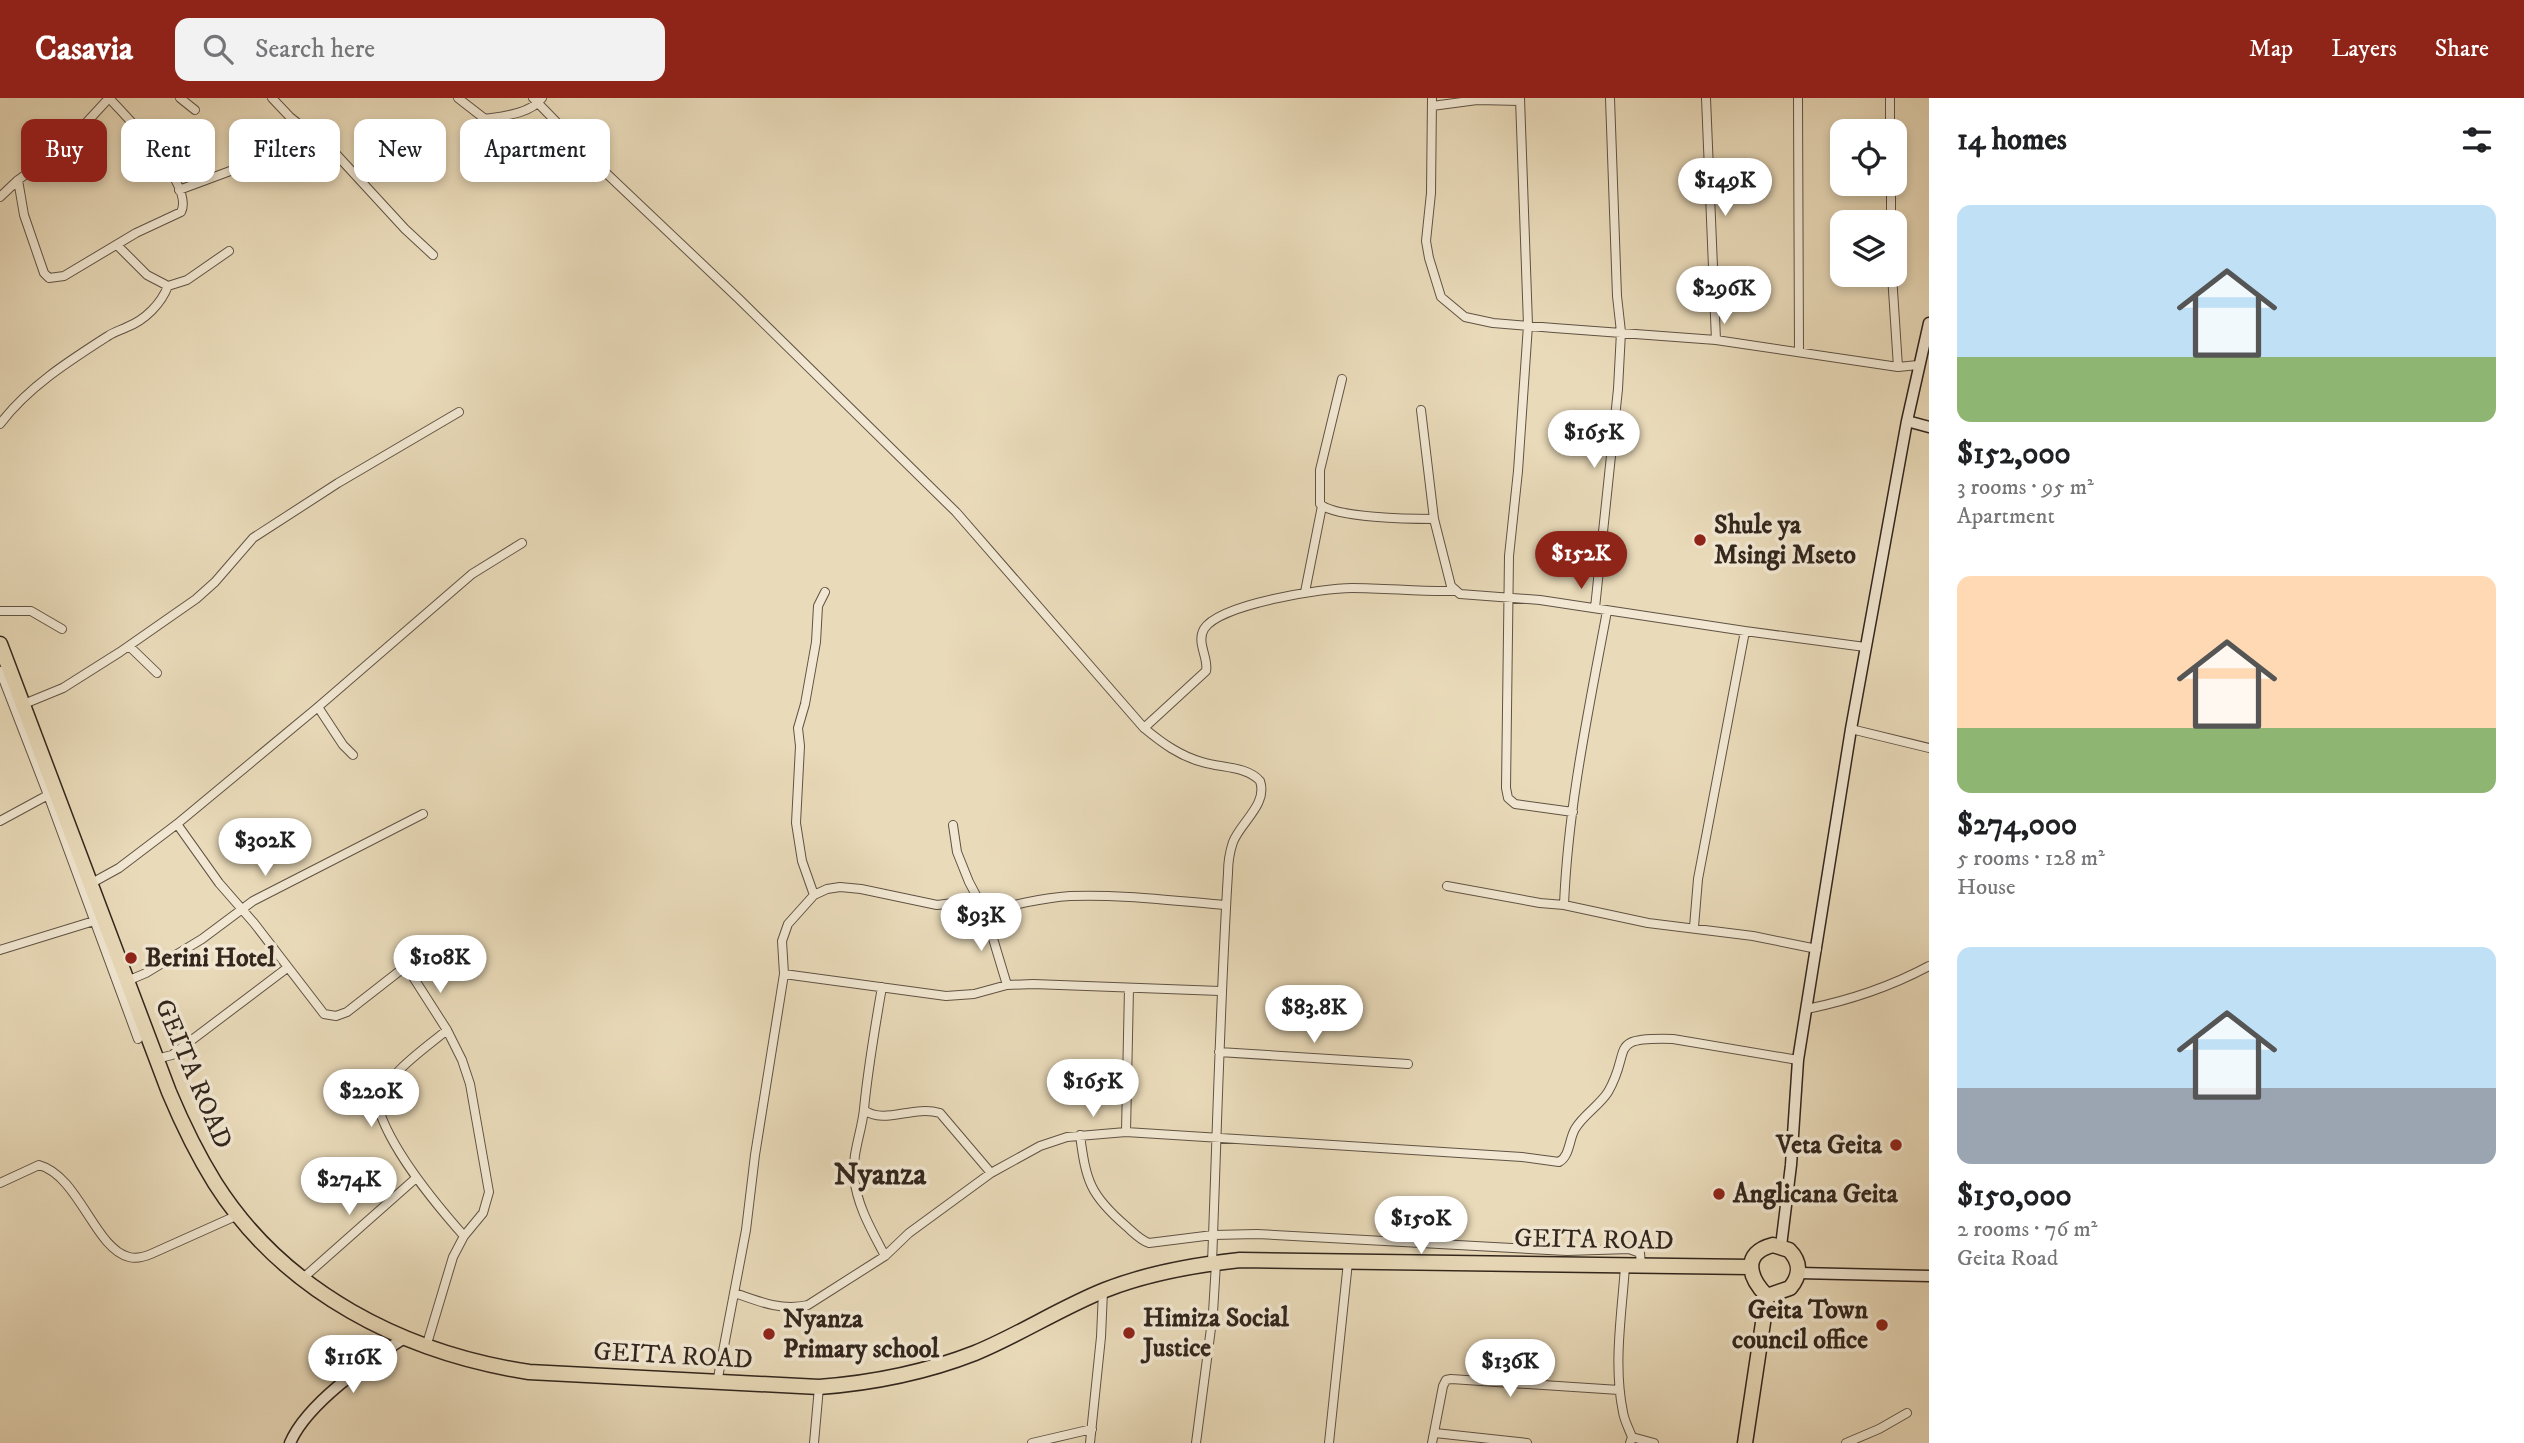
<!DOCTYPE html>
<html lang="en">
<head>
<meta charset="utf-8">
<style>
	body { margin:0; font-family:"IM FELL DW Pica",serif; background:#f2f2f2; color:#202124; height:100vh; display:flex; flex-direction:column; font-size:26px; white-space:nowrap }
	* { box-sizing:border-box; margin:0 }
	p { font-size:23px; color:#757577 }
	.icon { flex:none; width:38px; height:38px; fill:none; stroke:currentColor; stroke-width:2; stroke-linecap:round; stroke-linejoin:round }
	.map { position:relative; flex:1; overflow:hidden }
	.sheet { display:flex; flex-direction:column; background:#fff; width:595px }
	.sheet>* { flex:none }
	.banner { position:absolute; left:21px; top:21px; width:665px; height:63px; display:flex; gap:14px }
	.tools { position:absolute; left:1830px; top:21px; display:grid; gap:14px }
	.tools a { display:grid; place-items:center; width:77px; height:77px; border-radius:14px; background:#fff; box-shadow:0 4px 10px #0003; font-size:35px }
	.price { position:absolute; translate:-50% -60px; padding:0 16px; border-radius:24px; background:#fff; color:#222; font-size:23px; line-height:46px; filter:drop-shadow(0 2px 4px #0008) }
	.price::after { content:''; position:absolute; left:50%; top:42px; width:21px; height:16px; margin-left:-10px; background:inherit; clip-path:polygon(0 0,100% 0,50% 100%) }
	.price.selected { background:#8f2418; color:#fff }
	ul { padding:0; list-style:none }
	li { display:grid; align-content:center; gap:14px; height:371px; padding:0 28px }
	li span { display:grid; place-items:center; height:217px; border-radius:14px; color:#555 }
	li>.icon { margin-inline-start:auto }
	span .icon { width:126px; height:126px; fill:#fffc; stroke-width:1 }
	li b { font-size:30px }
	h2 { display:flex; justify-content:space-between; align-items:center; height:84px; padding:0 28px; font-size:30px }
	.tag { padding:0 24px; border-radius:14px; background:#fff; box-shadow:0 4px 10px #0003; font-size:24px; line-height:63px }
	.tag.selected { background:#8f2418; color:#fff }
	header { display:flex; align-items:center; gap:42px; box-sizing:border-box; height:98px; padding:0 35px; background:#8f2418; color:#fff }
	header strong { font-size:33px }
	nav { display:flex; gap:38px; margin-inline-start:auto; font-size:24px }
	.search { width:490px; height:63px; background:#f2f2f2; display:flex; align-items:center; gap:18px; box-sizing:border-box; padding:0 24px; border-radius:14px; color:#757577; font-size:26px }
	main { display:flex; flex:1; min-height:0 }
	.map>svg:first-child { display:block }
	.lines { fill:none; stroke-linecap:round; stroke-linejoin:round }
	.street-casing { stroke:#605344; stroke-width:10 }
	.secondary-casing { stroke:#32261d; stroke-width:13 }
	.highway-casing { stroke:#32261d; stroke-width:17 }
	.street { stroke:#f1e7d2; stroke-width:8 }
	.secondary { stroke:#f1e7d2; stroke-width:10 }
	.highway { stroke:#e9dab9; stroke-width:14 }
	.poi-dot { fill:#8f2418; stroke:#f1e7d2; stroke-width:2.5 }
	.labels { text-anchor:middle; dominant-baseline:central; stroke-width:7; stroke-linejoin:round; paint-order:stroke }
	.poi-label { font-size:26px; font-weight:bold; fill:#32261d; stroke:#f1e7d2; text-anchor:start }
	.street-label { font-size:26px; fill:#32261d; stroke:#f1e7d2 }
	.quarter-label { font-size:30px; font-weight:bold; fill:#32261d; stroke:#f1e7d2 }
</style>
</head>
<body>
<header>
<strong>Casavia</strong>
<div class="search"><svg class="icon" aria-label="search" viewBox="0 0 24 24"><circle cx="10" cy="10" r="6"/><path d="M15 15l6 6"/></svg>Search here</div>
<nav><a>Map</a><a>Layers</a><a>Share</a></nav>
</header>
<main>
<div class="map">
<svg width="1929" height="1345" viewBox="0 0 1929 1345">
	<rect width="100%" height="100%" fill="#e9dab9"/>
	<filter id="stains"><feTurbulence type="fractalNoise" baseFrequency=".00286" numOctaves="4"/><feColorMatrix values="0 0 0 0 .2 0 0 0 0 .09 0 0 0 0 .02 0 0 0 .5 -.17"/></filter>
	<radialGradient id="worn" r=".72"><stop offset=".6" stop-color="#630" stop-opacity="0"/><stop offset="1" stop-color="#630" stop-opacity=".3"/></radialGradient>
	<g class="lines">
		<g class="street-casing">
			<path id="street" d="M 180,0 L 195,12
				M 272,0 L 290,19 L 336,56 L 405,131 L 433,157
				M 458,0 L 485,21 C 504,18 530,16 542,0
				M 533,0 L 606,75 L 739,201 L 956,414 L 1144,630 C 1162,645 1180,658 1202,664 C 1221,670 1247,668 1260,683 C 1268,706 1241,724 1233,744 C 1230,753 1228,765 1228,775 C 1220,905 1217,1035 1212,1165
				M 1432,0 L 1431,95 L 1426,143 L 1429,160 L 1441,199 L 1465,219 L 1493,225 L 1554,230 L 1716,242 L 1898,269 L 1918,267
				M 1520,0 L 1528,227 L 1518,373 L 1509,458 L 1506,690 L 1508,700 L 1515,706 L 1573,714
				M 1706,0 L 1716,242
				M 1798,0 L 1799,253
				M 1890,0 L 1890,33
				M 1432,8 L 1477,2 L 1520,3
				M 18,82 L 24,117 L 44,175 L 49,180 L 64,178 L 136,135 L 181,114 C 195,88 127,19 109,0
				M 1891,86 L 1891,124
				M 179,92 L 241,69 L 303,29
				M 0,99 L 18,82 L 62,51 L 109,0
				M 117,147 L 147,177 L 168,188 L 187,182 L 229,153
				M 1892,177 L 1898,269
				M 1342,281 L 1320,372 L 1320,406 C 1336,420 1411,421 1434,421
				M 1421,312 L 1434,421 L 1451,488 L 1460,496 L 1540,502 L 1745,533 L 1865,549
				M 0,326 C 28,289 69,263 108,238 C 114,234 121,232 127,229 C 145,222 161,206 168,188
				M 1305,494 L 1322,408
				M 1595,510 L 1618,291 L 1621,234 L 1617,198 L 1610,0
				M 0,513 L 31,513 L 62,531
				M 129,548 L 157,575
				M 0,573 L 48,697 L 138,941
				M 24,606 L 63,590 L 120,554 L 196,501 L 215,484 L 253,440 L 338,385 L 459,314
				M 318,609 L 343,647 L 353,657
				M 1144,630 L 1206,573 C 1209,560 1196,545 1204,531 C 1219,506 1323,490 1352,490 C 1387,490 1421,494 1455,493
				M 1851,631 L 1929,650
				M 0,723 L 48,697
				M 177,726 L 219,785 L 254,825 L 324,916 L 336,918 L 347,914 L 406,868 L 447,932 L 462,962 L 470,986 L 489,1094 L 483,1115 L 464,1138 L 453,1159 L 426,1249
				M 953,727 L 957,754 L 969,784 L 985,814 L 1007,887
				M 90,786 L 119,770 L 177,726 L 318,609 L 472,476 L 522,445
				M 1447,788 L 1540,805 L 1564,807 L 1648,825 L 1753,838 L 1817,851
				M 814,797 L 802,763 L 796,725 L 800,648 L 798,630 L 805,606 L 816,544 L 818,508 L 825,494
				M 1564,807 C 1568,708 1589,610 1607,513
				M 985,814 C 1013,807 1041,800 1070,798 C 1121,796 1175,803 1226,807
				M 1694,829 L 1698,781 L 1745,533
				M 0,852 L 94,823
				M 784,876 L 946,898 L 974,896 L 1007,887 L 1033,886 L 1220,893
				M 127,883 L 146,875 L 202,841 L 253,803 L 423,716
				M 882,889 C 875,929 868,970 864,1011 C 862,1033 852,1055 854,1079 C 857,1108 872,1133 885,1158
				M 1807,911 C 1851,902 1890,889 1929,868
				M 447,932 C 422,953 389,974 377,1005 C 388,1049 434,1104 464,1138
				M 1219,954 L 1408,966
				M 156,961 L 172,957 L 287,870
				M 864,1012 C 885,1027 912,1007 940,1015 L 991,1075
				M 1126,1034 L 1129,890
				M 1080,1037 C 1086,1083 1090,1097 1126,1128 C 1134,1135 1140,1142 1149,1145 L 1213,1137 L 1257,1136 L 1567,1153 L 1629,1151 L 1640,1155 L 1641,1167
				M 0,1085 L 39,1067 C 79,1078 95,1151 129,1159 C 137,1161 144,1159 151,1156 L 238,1117
				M 1625,1168 C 1622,1215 1613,1266 1623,1314 C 1624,1322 1629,1331 1632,1339 L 1630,1345
				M 302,1181 L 416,1080
				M 735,1195 C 760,1204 782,1213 808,1207 L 885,1158 L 909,1135 L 991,1075 L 1040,1048 L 1067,1039 L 1126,1034 L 1522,1059 L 1559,1064 C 1570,1058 1569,1041 1575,1031 C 1583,1017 1599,1008 1608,994 C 1633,951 1605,939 1673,941 L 1798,962
				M 717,1285 L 746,1132 L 755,1057 L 784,876 L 782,843 L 788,826 L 814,797 L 827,791 L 840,789 L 861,791 L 937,807 L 977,802
				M 1435,1335 L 1527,1345
				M 1632,1339 L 1654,1345
				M 814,1345 L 819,1289
				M 1032,1345 L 1092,1331
				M 1090,1345 L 1101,1239 L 1103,1193
				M 1196,1345 L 1213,1215 L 1216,1165
				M 1329,1345 L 1348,1164
				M 1432,1345 L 1443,1288 L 1446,1282 L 1451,1281 L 1619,1292
				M 1846,1345 L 1879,1331 L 1907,1315"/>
		</g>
		<g class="secondary-casing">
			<path id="secondary" d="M 1907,323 L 1929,329
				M 1781,1148 L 1791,1067 L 1798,962 L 1851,631 L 1907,323 L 1929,225
				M 1799,1175 L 1929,1178
				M 290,1345 C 307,1305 368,1264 404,1240"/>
		</g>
		<g class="highway-casing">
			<path id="highway" d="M 0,546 L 169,994 C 182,1025 197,1056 215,1085 C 284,1194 404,1255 529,1274 L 819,1289 C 872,1285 924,1275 975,1255 C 1019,1237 1060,1210 1105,1192 C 1148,1175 1194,1167 1240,1162 L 1750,1169
				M 1773,1147 L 1789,1152 C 1801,1164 1801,1177 1790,1190 L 1767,1198 C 1749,1180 1741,1155 1773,1147 Z
				M 1745,1345 L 1767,1198"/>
		</g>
		<use href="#street" class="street"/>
		<use href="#secondary" class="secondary"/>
		<use href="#highway" class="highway"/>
	</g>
	<g class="poi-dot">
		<circle cx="1700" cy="442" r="7"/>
		<circle cx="131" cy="860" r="7"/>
		<circle cx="1896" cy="1047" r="7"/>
		<circle cx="1719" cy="1096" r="7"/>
		<circle cx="1882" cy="1227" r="7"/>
		<circle cx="1129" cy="1235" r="7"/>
		<circle cx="769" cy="1236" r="7"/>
	</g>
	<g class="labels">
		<g class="poi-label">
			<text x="1714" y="427">Shule ya<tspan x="1714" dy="30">Msingi Mseto</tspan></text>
			<text x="145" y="860">Berini Hotel</text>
			<text x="1882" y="1047" text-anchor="end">Veta Geita</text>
			<text x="1733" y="1096">Anglicana Geita</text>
			<text x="1868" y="1212" text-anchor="end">Geita Town<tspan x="1868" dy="30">council office</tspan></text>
			<text x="1143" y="1220">Himiza Social<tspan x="1143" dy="30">Justice</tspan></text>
			<text x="783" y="1221">Nyanza<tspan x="783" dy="30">Primary school</tspan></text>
		</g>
		<g class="street-label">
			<text transform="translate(193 976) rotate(67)">GEITA ROAD</text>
			<text transform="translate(1594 1142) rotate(1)">GEITA ROAD</text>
			<text transform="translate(673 1258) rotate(3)">GEITA ROAD</text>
		</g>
		<g class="quarter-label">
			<text x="880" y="1077">Nyanza</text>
		</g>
	</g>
	<rect width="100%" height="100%" filter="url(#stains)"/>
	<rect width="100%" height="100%" fill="url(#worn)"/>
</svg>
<div class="tools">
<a><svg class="icon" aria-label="locate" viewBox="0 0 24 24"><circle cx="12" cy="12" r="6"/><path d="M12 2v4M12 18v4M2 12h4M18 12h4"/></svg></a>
<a><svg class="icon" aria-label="layers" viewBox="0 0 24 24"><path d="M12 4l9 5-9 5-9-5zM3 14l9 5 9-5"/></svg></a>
</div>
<b class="price" style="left:1725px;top:120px">$149K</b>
<b class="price" style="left:1724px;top:228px">$296K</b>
<b class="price" style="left:1594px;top:372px">$165K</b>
<b class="price selected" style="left:1581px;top:493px">$152K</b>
<b class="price" style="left:265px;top:780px">$302K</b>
<b class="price" style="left:981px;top:855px">$93K</b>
<b class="price" style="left:440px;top:897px">$108K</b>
<b class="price" style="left:1314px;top:947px">$83.8K</b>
<b class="price" style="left:1093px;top:1021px">$165K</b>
<b class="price" style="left:371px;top:1031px">$220K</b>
<b class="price" style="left:349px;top:1119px">$274K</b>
<b class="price" style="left:1421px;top:1158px">$150K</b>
<b class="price" style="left:353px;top:1297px">$116K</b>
<b class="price" style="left:1510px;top:1301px">$136K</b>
<div class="banner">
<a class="tag selected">Buy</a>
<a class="tag">Rent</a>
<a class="tag">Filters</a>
<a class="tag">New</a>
<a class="tag">Apartment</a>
</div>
</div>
<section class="sheet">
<h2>14 homes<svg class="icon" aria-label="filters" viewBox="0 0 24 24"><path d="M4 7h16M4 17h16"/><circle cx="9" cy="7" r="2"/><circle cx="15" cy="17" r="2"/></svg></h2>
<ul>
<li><span style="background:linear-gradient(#bfe0f5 70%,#8fb573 0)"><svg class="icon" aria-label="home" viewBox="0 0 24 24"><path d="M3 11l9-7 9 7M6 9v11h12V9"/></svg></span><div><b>$152,000</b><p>3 rooms · 95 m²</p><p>Apartment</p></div></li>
<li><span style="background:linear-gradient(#ffd9b3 70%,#8fb573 0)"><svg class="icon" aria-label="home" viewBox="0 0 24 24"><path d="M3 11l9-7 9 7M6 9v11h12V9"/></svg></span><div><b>$274,000</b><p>5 rooms · 128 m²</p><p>House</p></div></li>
<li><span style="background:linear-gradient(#bfe0f5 65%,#9aa5b1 0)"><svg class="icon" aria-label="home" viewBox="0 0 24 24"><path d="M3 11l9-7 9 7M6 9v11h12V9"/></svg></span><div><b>$150,000</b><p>2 rooms · 76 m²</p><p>Geita Road</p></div></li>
</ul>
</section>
</main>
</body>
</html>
